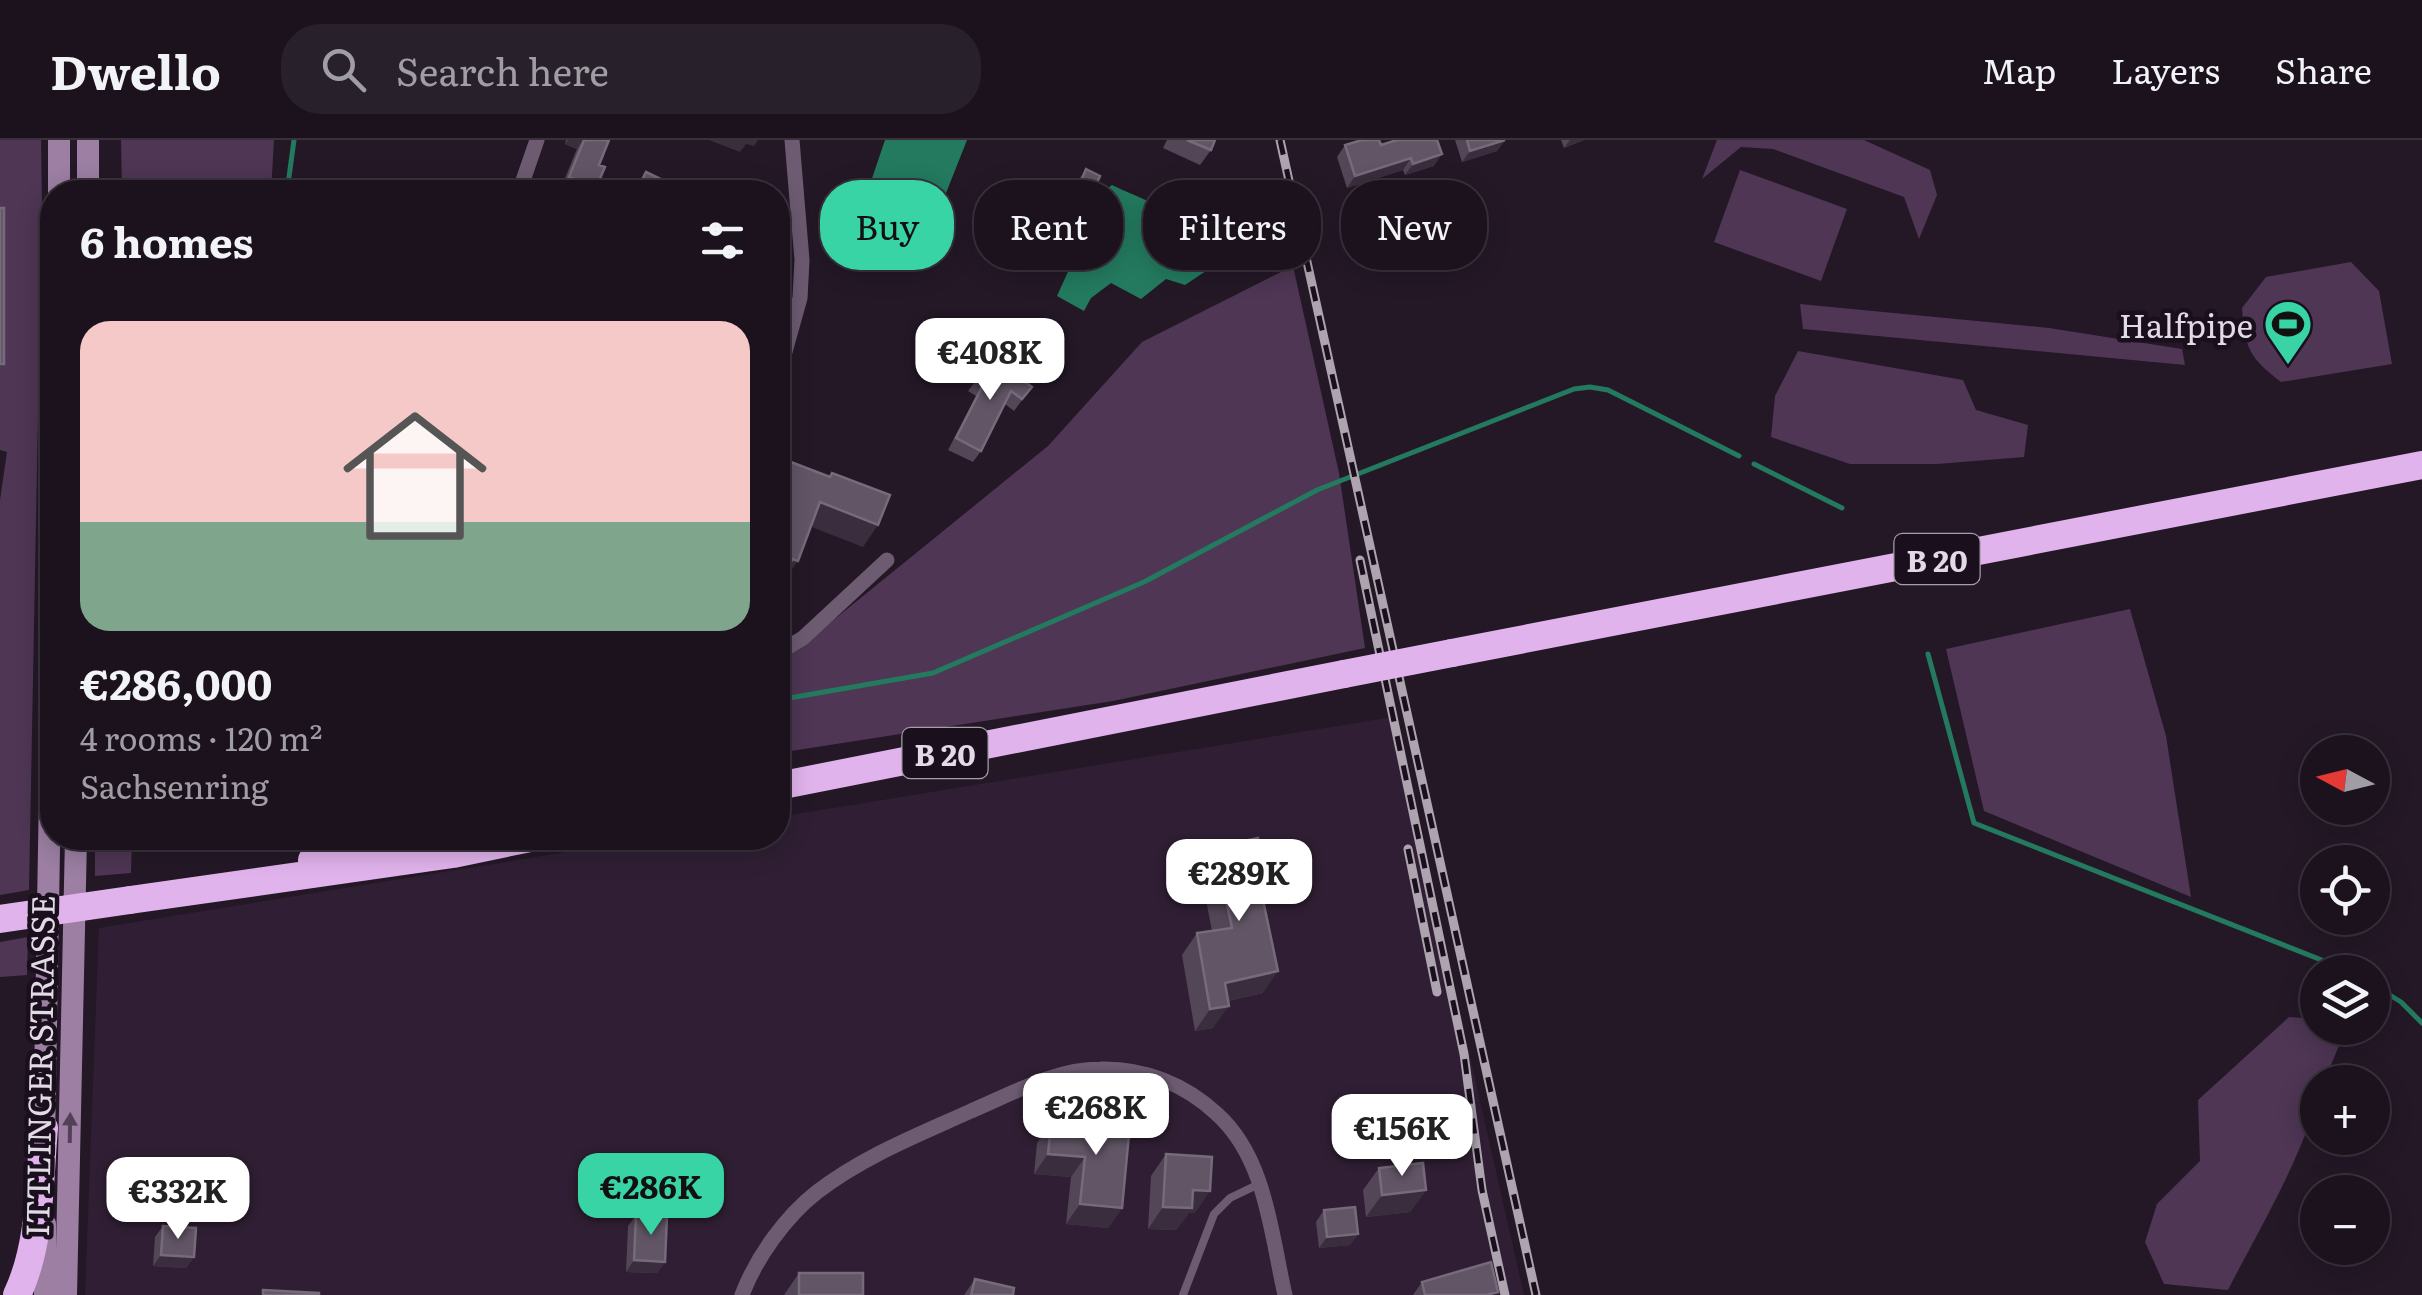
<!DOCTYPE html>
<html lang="en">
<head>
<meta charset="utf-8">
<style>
	body { margin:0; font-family:Literata,serif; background:#28202a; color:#f1f3f6; height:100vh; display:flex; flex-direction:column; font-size:38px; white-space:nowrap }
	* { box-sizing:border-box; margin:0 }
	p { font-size:32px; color:#a09ea4 }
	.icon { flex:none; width:55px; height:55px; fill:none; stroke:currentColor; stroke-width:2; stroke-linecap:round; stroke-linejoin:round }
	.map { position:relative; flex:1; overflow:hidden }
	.side { position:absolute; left:40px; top:40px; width:750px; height:670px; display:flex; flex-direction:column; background:#1b121d; border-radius:40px; box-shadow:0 5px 25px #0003,0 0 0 2px #39323b }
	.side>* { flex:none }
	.top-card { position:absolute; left:820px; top:40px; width:950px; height:90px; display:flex; gap:20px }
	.needle { width:65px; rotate:277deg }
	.tools { position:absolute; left:2300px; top:595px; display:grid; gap:20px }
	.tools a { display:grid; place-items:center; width:90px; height:90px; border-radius:50%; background:#1b121d; box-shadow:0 5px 25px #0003,0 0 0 2px #39323b; font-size:50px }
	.price { position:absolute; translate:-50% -85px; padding:0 22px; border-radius:20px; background:#fff; color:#222; font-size:32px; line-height:65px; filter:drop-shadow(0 2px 5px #0008) }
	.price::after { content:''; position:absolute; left:50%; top:60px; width:30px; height:22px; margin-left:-15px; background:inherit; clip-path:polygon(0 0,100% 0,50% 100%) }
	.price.on { background:#39d4a5; color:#111 }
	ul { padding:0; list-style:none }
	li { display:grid; align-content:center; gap:20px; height:530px; padding:0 40px }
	li span { display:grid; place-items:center; height:310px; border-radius:30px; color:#555 }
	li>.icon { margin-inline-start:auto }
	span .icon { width:180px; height:180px; fill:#fffc; stroke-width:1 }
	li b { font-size:42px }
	h2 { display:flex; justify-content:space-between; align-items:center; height:120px; padding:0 40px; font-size:42px }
	.chip { padding:0 35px; border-radius:40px; background:#1b121d; box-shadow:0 5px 25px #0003,0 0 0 2px #39323b; font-size:35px; line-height:90px }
	.chip.on { background:#39d4a5; color:#111 }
	header { display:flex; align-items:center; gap:60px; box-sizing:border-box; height:140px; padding:0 50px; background:#1b121d; border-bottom:2px solid #39323b }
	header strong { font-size:48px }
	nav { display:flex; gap:55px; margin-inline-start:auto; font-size:35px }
	.search { width:700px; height:90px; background:#28202a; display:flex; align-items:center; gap:25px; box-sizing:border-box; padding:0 35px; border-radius:40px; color:#a09ea4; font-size:38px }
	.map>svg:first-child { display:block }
	.built { fill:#301f34 }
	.green { fill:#4e3654 }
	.water { fill:#237a5f }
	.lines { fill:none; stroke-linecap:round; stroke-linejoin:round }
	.stream { stroke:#237a5f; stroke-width:5 }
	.lane { stroke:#6d5b72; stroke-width:8 }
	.street { stroke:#6d5b72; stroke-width:15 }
	.secondary { stroke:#9c7fa3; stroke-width:22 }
	.highway { stroke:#e1b3ec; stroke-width:28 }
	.rail-casing { stroke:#ada4b0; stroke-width:9 }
	.rail { stroke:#1a0f1d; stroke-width:5; stroke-dasharray:15; stroke-linecap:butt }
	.highway-bridge { stroke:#e1b3ec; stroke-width:28 }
	.wall { fill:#534657 }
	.shaded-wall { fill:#3a2d3d }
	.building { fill:#625666; stroke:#766b7a; stroke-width:2.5 }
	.oneway { fill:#544159 }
	.labels { text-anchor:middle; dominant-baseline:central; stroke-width:9; stroke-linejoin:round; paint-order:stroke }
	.shield { fill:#1a0f1d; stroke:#a69da8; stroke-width:2.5 }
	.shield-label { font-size:30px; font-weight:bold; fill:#e2dae4 }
	.poi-label { font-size:32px; fill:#e2dae4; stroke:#1a0f1d; text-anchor:end }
	.street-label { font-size:32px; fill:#e2dae4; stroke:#1a0f1d }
</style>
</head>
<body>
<header>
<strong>Dwello</strong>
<div class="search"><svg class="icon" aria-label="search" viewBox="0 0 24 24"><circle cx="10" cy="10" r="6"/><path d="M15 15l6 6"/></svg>Search here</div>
<nav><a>Map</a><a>Layers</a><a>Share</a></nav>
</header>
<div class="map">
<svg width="2422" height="1155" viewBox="0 0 2422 1155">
	<rect width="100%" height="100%" fill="#241827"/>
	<path class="built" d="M 1393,577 L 1524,1155 L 85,1155 L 99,788 L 653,698 L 778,698 L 778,677 Z"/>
	<path class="green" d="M 0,0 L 41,0 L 42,66 L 29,750 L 0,755 L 0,360 L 7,312 L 0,310 Z
		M 121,0 L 274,0 L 271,52 L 122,52 Z
		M 1717,0 L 1864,0 L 1930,30 L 1937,55 L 1919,99 L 1904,57 L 1773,9 L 1741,7 L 1702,39 Z
		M 1740,30 L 1847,69 L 1821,141 L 1714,102 Z
		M 2351,122 L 2379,151 L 2392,224 L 2281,242 C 2249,217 2245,209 2242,168 L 2266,137 Z
		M 1293,126 L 1339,333 L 1365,508 L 1113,561 L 778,613 L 778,525 L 1048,306 L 1142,202 Z
		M 1800,164 L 2049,188 L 2182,209 L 2185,225 L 1803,189 Z
		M 1798,211 L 1963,240 L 1976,270 L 2028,285 L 2024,317 L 1937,324 L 1850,324 L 1771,297 L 1775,256 Z
		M 2130,469 L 2166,596 L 2191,757 L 1984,671 L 1946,509 Z
		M 95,698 L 132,698 L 131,733 L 95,736 Z
		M 28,797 L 27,835 L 0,837 L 0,802 Z
		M 2289,877 L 2317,879 L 2318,888 L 2333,888 L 2343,896 L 2324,942 L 2318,942 C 2318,992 2252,1102 2228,1150 L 2164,1144 L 2145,1102 L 2157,1064 L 2200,1021 L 2198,960 Z"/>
	<path class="water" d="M 885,0 L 967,0 L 931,91 L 863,65 Z
		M 1112,45 C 1162,69 1192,71 1209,129 L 1185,145 L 1166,139 L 1141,159 L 1111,143 L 1091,158 L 1084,171 L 1057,156 L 1105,50 Z"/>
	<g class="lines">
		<path class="stream" d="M 287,52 L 294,0
			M 1754,324 L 1842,368
			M 1928,514 L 1974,683 L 2352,832
			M 778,560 L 933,533 L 1144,442 L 1317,350 L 1574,249 L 1590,247 L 1608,250 L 1739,316
			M 2372,844 L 2401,862 L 2422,883"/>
		<path class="lane" d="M 1183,1155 L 1214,1074 L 1230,1058 L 1259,1044"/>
		<path class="street" d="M 519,52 L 537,0
			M 778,237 L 800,158 L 802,120 L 792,0
			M 778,513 L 803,498 L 887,420
			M 742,1155 C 756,1118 785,1077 817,1052 C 864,1016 918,995 971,971 C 1011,954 1055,929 1100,929 C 1144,928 1185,944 1217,974 C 1266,1018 1271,1094 1285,1155"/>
		<path class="secondary" d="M 88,0 L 88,52
			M 59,52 L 59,0
			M 44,1002 L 52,532
			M 45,1155 L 45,1084
			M 66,1155 L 76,698"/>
		<path class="highway" d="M 1452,513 L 2422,325
			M 778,646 L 1344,534
			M 312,720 L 345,711 L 365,698
			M 130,760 L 453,714 L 530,698
			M 17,1155 C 41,1104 39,1044 44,988"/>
		<g class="rail-casing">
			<path id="rail" d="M 1280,0 L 1536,1155
				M 1360,420 L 1464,914 L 1482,1050 L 1505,1155
				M 1408,709 L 1437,852"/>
		</g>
		<use href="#rail" class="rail"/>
		<path class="highway-bridge" d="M 1344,534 L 1452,513
			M 0,779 L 130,760"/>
	</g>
	<path class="wall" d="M 566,0 L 609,0 L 599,25 L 561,48 L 577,9 L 565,4 Z
		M 1167,0 L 1215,0 L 1211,10 L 1200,25 L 1163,8 Z
		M 1455,0 L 1505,0 L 1497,11 L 1462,22 Z
		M 1561,0 L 1584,0 L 1564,8 Z
		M 1345,5 L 1381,5 L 1434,26 L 1405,35 L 1403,30 L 1347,48 L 1337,17 Z
		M 1086,29 L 1087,64 L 1080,75 L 1066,69 L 1078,41 Z
		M 1239,97 L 1264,113 L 1244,122 L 1235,103 Z
		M 993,218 L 1032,247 L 1014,271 L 1005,264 L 981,311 L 973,322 L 948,310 L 976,256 L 968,251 Z
		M 1215,707 L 1264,761 L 1263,853 L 1228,861 L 1213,888 L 1195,891 L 1182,815 L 1197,793 L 1212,791 L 1200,729 Z
		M 1088,980 L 1122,1068 L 1108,1088 L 1066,1084 L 1071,1037 L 1034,1034 L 1037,1003 L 1051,983 L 1084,986 Z
		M 1166,1014 L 1195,1073 L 1189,1073 L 1176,1090 L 1148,1089 L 1151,1036 Z
		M 1379,1028 L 1426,1050 L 1410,1072 L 1366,1077 L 1363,1050 Z
		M 1324,1070 L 1358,1094 L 1350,1105 L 1319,1108 L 1316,1082 Z
		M 636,1075 L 665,1122 L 657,1133 L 626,1132 L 628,1086 Z
		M 163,1086 L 194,1117 L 186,1128 L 153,1126 L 155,1097 Z
		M 799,1133 L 863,1155 L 784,1155 Z
		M 975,1139 L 1013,1155 L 964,1155 Z
		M 1422,1142 L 1495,1155 L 1413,1155 Z"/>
	<path class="shaded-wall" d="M 568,0 L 583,0 L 577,9 L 565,4 Z
		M 709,0 L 758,0 L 754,6 L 746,4 L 740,12 Z
		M 1505,0 L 1497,11 L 1462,22 L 1470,11 Z
		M 1570,0 L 1584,0 L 1564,8 Z
		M 1442,14 L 1434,26 L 1405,35 L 1413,24 Z
		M 1411,18 L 1403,30 L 1347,48 L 1355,36 Z
		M 569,37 L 596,48 L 593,52 L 572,52 L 561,48 Z
		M 1268,107 L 1264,113 L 1244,122 L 1248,117 Z
		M 820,362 L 878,385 L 863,407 L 804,384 Z
		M 792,419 L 798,421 L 782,443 Z
		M 1278,831 L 1263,853 L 1209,865 L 1225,843 Z
		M 1229,866 L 1213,888 L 1195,891 L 1210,869 Z
		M 1048,1014 L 1085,1017 L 1071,1037 L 1034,1034 Z
		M 1193,1050 L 1210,1051 L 1195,1073 L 1189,1073 L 1176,1090 L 1148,1089 L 1163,1067 Z
		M 1426,1050 L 1410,1072 L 1366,1077 L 1382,1055 Z
		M 1080,1064 L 1122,1068 L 1108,1088 L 1066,1084 Z
		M 1358,1094 L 1350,1105 L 1319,1108 L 1327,1097 Z
		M 161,1115 L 194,1117 L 186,1128 L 153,1126 Z
		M 634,1120 L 665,1122 L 657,1133 L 626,1132 Z"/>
	<path class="building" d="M 584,0 L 609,0 L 599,25 L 605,27 L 596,48 L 569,37 Z
		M 1187,0 L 1215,0 L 1211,10 Z
		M 1362,0 L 1379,0 L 1381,5 L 1397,0 L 1437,0 L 1442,14 L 1413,24 L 1411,18 L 1355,36 L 1345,5 Z
		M 1467,0 L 1505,0 L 1470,11 Z
		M 1086,29 L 1100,36 L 1087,64 L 1074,58 Z
		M 646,32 L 669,43 L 665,49 L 673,52 L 636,52 Z
		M 0,68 L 4,68 L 4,224 L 0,224 Z
		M 1259,87 L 1268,107 L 1248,117 L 1239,97 Z
		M 993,218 L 1032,247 L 1022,259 L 1011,251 L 981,311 L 956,298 L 983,245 L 976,240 Z
		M 783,319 L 830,337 L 832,333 L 890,355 L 878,385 L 820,362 L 798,421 L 792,419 L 778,459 L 778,335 Z
		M 1258,698 L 1270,753 L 1262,755 L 1278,831 L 1225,843 L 1229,866 L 1210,869 L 1197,793 L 1232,788 L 1215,707 Z
		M 1088,980 L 1130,984 L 1122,1068 L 1080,1064 L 1085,1017 L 1048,1014 L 1051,983 L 1088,986 Z
		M 1166,1014 L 1212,1017 L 1210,1051 L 1193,1050 L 1192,1068 L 1163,1067 Z
		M 1423,1023 L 1426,1050 L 1382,1055 L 1379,1028 Z
		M 1355,1067 L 1358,1094 L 1327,1097 L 1324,1070 Z
		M 636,1075 L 667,1076 L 665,1122 L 634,1120 Z
		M 163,1086 L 196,1088 L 194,1117 L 161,1115 Z
		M 1491,1122 L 1498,1152 L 1486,1155 L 1425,1155 L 1422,1142 Z
		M 799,1133 L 863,1133 L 863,1155 L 799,1155 Z
		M 975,1139 L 1014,1148 L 1013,1155 L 971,1155 Z
		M 263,1150 L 319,1153 L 319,1155 L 263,1155 Z"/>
	<defs><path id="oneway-solid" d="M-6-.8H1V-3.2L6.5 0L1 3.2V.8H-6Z" transform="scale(2.5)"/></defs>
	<use class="oneway" href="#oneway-solid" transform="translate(70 988) rotate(-89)"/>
	<defs>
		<g id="stadium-pin" transform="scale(2.5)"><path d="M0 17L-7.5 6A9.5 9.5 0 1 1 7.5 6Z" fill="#39d4a5" stroke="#1a0f1d"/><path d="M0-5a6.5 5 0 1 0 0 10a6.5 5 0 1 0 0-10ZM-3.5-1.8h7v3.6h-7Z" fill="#111"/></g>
	</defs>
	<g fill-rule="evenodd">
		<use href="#stadium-pin" x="2288" y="184"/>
	</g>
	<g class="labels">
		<g class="shield">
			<rect x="1894.5" y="394" width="85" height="50" rx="8"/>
			<rect x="902.5" y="588" width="85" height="50" rx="8"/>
		</g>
		<g class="shield-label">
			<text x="1937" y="419">B 20</text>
			<text x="945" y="613">B 20</text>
		</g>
		<g class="poi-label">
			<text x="2253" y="184">Halfpipe</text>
		</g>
		<g class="street-label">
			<text transform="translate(38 926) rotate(-89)">ITTLINGER STRASSE</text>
		</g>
	</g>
</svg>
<div class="tools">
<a><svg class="needle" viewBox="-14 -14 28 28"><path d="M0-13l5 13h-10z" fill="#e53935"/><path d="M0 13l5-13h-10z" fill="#a09ea4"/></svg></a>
<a><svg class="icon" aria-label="locate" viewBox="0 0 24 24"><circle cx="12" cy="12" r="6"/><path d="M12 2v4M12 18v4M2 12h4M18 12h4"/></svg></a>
<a><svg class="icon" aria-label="layers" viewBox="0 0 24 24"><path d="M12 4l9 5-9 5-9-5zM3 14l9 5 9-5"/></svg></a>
<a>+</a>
<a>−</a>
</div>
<b class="price" style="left:990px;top:263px">€408K</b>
<b class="price" style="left:1239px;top:784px">€289K</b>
<b class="price" style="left:1096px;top:1018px">€268K</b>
<b class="price" style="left:1402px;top:1039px">€156K</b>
<b class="price on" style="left:651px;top:1098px">€286K</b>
<b class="price" style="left:178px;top:1102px">€332K</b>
<div class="top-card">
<a class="chip on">Buy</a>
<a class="chip">Rent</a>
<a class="chip">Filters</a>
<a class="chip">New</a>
</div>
<section class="side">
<h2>6 homes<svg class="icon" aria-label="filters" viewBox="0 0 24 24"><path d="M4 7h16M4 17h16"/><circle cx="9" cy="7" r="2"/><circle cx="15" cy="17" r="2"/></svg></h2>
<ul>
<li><span style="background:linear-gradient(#f6c9c9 65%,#7fa58c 0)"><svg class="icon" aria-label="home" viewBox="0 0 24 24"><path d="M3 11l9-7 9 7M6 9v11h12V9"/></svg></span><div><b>€286,000</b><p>4 rooms · 120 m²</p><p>Sachsenring</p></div></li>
</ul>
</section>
</div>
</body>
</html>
